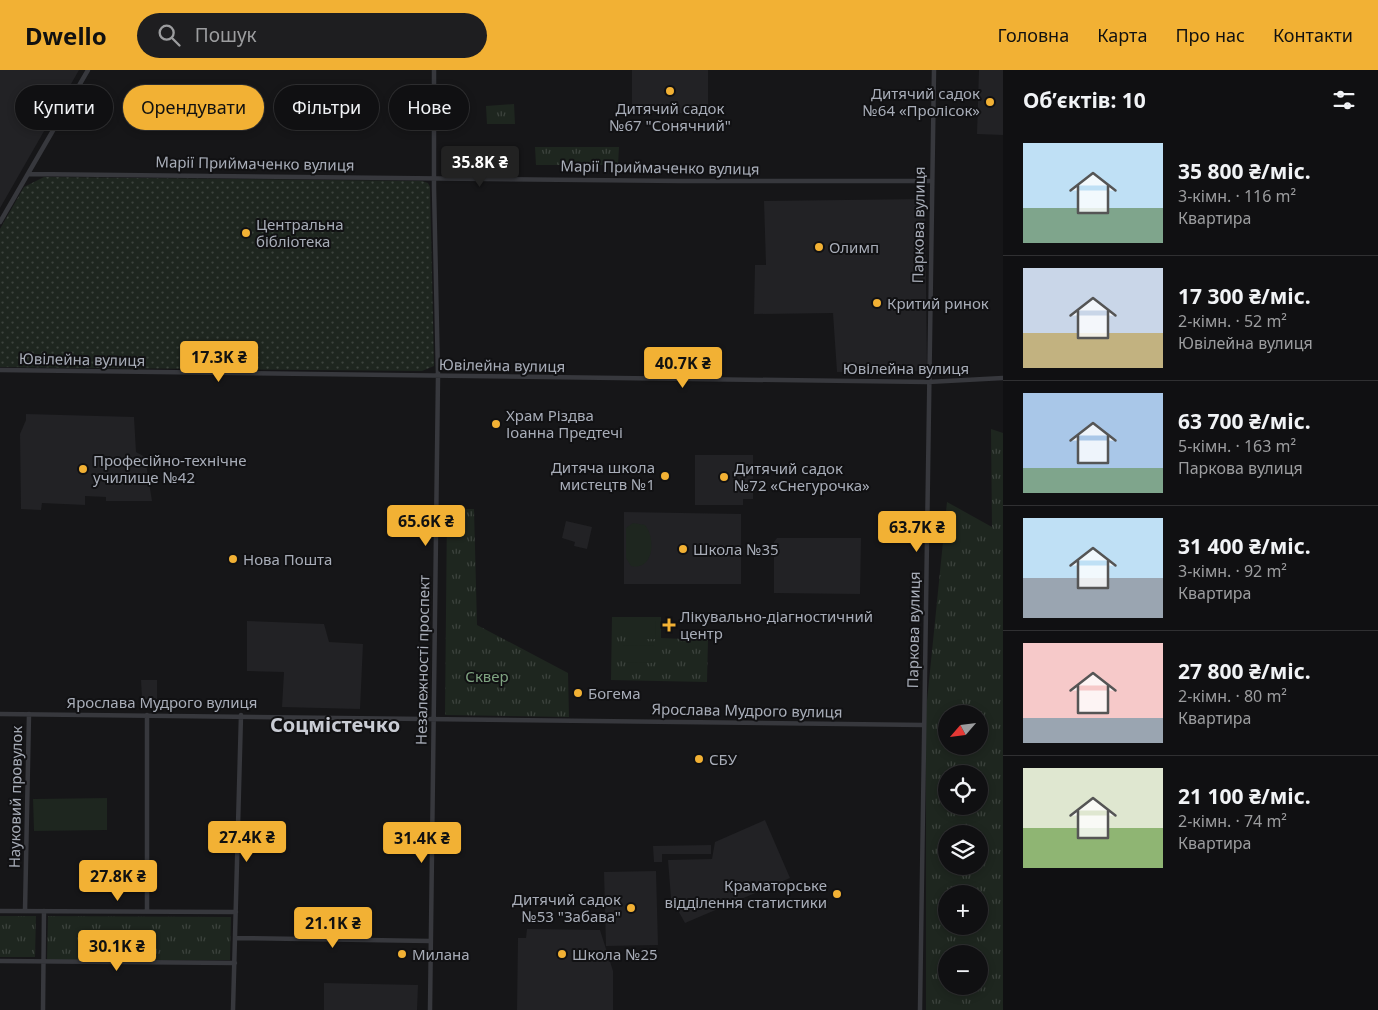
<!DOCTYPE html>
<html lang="uk">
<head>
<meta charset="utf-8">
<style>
	body { margin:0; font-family:"Noto Sans",sans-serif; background:#1e1e20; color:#f1f3f6; height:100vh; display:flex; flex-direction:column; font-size:19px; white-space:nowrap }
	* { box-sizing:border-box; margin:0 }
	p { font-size:16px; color:#9c9d9f }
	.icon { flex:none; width:28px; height:28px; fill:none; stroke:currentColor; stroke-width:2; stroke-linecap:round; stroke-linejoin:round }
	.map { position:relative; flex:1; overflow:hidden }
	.sheet { display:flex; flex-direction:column; background:#101012; width:375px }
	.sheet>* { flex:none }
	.banner { position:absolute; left:15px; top:15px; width:475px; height:45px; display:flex; gap:10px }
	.needle { width:32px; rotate:242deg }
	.buttons { position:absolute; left:938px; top:635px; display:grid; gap:10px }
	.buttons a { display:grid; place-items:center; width:50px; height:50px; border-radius:50%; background:#101012; box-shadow:0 2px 8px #0003,0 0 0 1px #303032; font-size:25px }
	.price { position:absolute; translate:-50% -42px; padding:0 11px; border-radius:5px; background:#f2b134; color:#111; font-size:16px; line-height:32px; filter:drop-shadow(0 1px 2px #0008) }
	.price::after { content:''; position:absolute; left:50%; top:30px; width:15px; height:11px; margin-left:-8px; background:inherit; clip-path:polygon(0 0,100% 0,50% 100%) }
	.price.on { background:#222; color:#fff }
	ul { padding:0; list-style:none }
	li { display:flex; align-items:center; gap:15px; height:125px; padding:0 20px }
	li+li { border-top:1px solid #303032 }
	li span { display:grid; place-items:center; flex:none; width:140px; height:100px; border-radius:0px; color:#555 }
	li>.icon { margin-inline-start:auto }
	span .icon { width:60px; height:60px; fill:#fffc; stroke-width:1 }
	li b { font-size:21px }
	h2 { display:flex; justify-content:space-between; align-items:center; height:60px; padding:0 20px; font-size:21px }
	.chip { padding:0 18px; border-radius:22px; background:#101012; box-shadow:0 2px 8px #0003,0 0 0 1px #303032; font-size:18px; line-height:45px }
	.chip.on { background:#f2b134; color:#111 }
	header { display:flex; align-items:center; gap:30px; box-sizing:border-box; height:70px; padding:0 25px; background:#f2b134; color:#111 }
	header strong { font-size:24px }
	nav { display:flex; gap:28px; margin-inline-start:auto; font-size:18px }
	.search { width:350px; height:45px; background:#1e1e20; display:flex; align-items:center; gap:12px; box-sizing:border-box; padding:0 18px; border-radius:28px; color:#9c9d9f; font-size:19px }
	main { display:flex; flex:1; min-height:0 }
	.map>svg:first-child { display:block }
	.built { fill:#222225 }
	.grass { fill:url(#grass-dots) }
	.park { fill:url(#park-tufts); fill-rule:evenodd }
	.pitch { fill:#1e261f }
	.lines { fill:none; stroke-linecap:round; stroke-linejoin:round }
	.minor { stroke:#37383d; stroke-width:4.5 }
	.poi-dot { fill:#f2b134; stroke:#111113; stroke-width:2 }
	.labels { text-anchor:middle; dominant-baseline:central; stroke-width:4; stroke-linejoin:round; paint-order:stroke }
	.poi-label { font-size:15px; fill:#a8adb8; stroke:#111113; text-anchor:start }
	.street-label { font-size:15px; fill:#a8adb8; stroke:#111113 }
	.park-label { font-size:15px; fill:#7fa381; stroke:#111113 }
	.district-label { font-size:20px; font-weight:bold; fill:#c9ccd4; stroke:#111113 }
</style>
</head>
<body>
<header>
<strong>Dwello</strong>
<div class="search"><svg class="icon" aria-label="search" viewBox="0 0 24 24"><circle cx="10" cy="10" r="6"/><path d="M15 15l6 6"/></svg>Пошук</div>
<nav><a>Головна</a><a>Карта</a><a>Про нас</a><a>Контакти</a></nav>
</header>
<main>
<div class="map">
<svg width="1003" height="940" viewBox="0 0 1003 940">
	<defs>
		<pattern id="grass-dots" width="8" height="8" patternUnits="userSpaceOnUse" patternTransform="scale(1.25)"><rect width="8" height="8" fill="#1e261f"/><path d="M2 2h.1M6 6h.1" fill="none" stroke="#3c433d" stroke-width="1.8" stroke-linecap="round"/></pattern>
		<pattern id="park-tufts" width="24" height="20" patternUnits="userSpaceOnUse" patternTransform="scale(1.25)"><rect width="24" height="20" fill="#1e261f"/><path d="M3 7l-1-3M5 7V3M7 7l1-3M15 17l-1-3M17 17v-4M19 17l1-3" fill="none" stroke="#3c433d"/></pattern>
	</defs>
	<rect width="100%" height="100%" fill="#161618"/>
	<path class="built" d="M 0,0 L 79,0 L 0,138 Z
		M 632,0 L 708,0 L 708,43 L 632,43 Z
		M 979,0 L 1003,0 L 1003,65 L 977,64 Z
		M 925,129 L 927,301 L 837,302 L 833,243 L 754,244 L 755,195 L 766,195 L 764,131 Z
		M 26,344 L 134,347 L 136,382 L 145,387 L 152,431 L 106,431 L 106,427 L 85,426 L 85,435 L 42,433 L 41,440 L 21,439 L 20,364 L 26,350 Z
		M 695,385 L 753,385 L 753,429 L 743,429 L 743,435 L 695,435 Z
		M 624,442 L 741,444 L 741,514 L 624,514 Z
		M 566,451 L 592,457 L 587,479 L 574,476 L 575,472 L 562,468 Z
		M 777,468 L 861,468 L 860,524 L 774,523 L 774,472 Z
		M 247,551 L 324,554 L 329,572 L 363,574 L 360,639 L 282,637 L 284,602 L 247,601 Z
		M 141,610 L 157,610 L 157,629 L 142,629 Z
		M 765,750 L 790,808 L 685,853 L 671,828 L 668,790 L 712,789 L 715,772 Z
		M 711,775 L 711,784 L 662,784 L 662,792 L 654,792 L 653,776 Z
		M 656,801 L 658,875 L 606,876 L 604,802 Z
		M 527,859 L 600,860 L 613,901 L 613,940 L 517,940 L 518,868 L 526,868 Z
		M 324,913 L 418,915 L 417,940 L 324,940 Z"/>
	<path class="grass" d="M 44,107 L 422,111 L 428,113 L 430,117 L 434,296 L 422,301 L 0,297 L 0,159 L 24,117 Z"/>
	<path class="park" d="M 514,34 L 515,54 L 487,54 L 486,36 Z
		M 535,77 L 619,77 L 618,95 L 536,95 Z
		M 991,359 L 1003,363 L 1003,940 L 926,940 L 926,641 L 947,432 L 992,457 ZM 946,644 L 979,644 L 979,676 L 946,676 ZM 946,704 L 979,704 L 979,736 L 946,736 ZM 946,764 L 979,764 L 979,796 L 946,796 ZM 946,824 L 979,824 L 979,856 L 946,856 ZM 946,884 L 979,884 L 979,916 L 946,916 Z
		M 447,439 L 474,439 L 477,555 L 568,603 L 569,647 L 445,645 Z
		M 612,547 L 661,547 L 661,568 L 708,570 L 707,612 L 611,610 Z
		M 0,846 L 36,846 L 35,887 L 0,887 Z
		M 48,846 L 231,847 L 230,890 L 47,891 Z"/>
	<path class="pitch" d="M 633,453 L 645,455 C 656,468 654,501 631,496 L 626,488 L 626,458 Z
		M 628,551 L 655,551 L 656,569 L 628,569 Z
		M 623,575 L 654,576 L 654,593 L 623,592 Z
		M 107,728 L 107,760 L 34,761 L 33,729 Z"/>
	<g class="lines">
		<path class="minor" d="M 29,104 L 681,111 L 932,111
			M 0,152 L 88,0
			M 0,300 L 928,312 L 1003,308
			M 0,644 L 924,655
			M 147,645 L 147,841
			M 0,841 L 236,842
			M 25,841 L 29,644
			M 235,868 L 430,871
			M 0,891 L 235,893
			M 43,940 L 44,841
			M 233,940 L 241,645
			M 430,940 L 438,306 L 434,118 L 434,0
			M 920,940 L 934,0"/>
	</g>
	<g class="poi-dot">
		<circle cx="670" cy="21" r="5"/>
		<circle cx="990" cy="32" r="5"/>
		<circle cx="246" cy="163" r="5"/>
		<circle cx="819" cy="177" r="5"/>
		<circle cx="877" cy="233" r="5"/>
		<circle cx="496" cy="354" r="5"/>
		<circle cx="83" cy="399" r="5"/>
		<circle cx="665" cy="406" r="5"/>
		<circle cx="724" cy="407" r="5"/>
		<circle cx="683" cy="479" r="5"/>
		<circle cx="233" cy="489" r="5"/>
		<path d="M666.5 547.5h5v5h5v5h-5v5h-5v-5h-5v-5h5z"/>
		<circle cx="578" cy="623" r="5"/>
		<circle cx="699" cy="689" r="5"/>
		<circle cx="837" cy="824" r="5"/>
		<circle cx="631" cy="838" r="5"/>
		<circle cx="402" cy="884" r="5"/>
		<circle cx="562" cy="884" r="5"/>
	</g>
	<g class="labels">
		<g class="poi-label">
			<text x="980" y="23" text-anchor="end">Дитячий садок<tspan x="980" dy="17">№64 «Пролісок»</tspan></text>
			<text x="670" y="38" text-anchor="middle">Дитячий садок<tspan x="670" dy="17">№67 "Сонячний"</tspan></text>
			<text x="256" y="154">Центральна<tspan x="256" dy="17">бібліотека</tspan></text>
			<text x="829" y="177">Олимп</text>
			<text x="887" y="233">Критий ринок</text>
			<text x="506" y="345">Храм Різдва<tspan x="506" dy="17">Іоанна Предтечі</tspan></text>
			<text x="93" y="390">Професійно-технічне<tspan x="93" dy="17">училище №42</tspan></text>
			<text x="655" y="397" text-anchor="end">Дитяча школа<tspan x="655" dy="17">мистецтв №1</tspan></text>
			<text x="734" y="398">Дитячий садок<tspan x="734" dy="17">№72 «Снегурочка»</tspan></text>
			<text x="693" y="479">Школа №35</text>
			<text x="243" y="489">Нова Пошта</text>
			<text x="680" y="546">Лікувально-діагностичний<tspan x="680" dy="17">центр</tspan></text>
			<text x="588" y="623">Богема</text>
			<text x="709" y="689">СБУ</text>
			<text x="827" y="815" text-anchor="end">Краматорське<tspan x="827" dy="17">відділення статистики</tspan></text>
			<text x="621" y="829" text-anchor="end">Дитячий садок<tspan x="621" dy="17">№53 "Забава"</tspan></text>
			<text x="412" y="884">Милана</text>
			<text x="572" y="884">Школа №25</text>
		</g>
		<g class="street-label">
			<text transform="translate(255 93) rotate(1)">Марії Приймаченко вулиця</text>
			<text transform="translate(660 97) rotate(1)">Марії Приймаченко вулиця</text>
			<text transform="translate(918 155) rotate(-89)">Паркова вулиця</text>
			<text transform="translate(82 289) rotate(1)">Ювілейна вулиця</text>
			<text transform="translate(502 295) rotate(1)">Ювілейна вулиця</text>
			<text x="906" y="298">Ювілейна вулиця</text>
			<text transform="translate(913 560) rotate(-89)">Паркова вулиця</text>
			<text transform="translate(422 590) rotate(-89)">Незалежності проспект</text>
			<text x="162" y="632">Ярослава Мудрого вулиця</text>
			<text transform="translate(747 640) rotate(1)">Ярослава Мудрого вулиця</text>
			<text transform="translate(15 727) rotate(-89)">Науковий провулок</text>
		</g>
		<g class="park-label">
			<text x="487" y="606">Сквер</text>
		</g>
		<g class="district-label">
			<text x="335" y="654">Соцмістечко</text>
		</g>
	</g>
</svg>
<div class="buttons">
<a><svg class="needle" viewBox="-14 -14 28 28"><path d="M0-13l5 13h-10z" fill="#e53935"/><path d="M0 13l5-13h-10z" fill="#9c9d9f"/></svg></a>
<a><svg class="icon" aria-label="locate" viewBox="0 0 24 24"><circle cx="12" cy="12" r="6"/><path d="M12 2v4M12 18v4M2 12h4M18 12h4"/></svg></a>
<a><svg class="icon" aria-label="layers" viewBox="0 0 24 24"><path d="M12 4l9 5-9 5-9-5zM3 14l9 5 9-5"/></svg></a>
<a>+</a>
<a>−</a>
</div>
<b class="price on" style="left:480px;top:118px">35.8K ₴</b>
<b class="price" style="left:219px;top:313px">17.3K ₴</b>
<b class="price" style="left:683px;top:319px">40.7K ₴</b>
<b class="price" style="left:426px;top:477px">65.6K ₴</b>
<b class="price" style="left:917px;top:483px">63.7K ₴</b>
<b class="price" style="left:247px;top:793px">27.4K ₴</b>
<b class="price" style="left:422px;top:794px">31.4K ₴</b>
<b class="price" style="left:118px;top:832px">27.8K ₴</b>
<b class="price" style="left:333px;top:879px">21.1K ₴</b>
<b class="price" style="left:117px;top:902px">30.1K ₴</b>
<div class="banner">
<a class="chip">Купити</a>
<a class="chip on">Орендувати</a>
<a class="chip">Фільтри</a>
<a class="chip">Нове</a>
</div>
</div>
<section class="sheet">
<h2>Об’єктів: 10<svg class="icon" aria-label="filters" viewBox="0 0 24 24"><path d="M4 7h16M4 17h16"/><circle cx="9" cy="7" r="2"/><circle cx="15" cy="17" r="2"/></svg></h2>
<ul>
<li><span style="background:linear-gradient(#bfe0f5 65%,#7fa58c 0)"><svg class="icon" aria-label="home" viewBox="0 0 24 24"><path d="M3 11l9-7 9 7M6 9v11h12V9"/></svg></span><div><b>35 800 ₴/міс.</b><p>3-кімн. · 116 m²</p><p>Квартира</p></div></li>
<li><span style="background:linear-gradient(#c9d6e8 65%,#c2b280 0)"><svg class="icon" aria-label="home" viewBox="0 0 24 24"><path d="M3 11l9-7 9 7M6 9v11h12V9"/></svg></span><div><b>17 300 ₴/міс.</b><p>2-кімн. · 52 m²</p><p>Ювілейна вулиця</p></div></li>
<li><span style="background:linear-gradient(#a9c7e8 75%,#7fa58c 0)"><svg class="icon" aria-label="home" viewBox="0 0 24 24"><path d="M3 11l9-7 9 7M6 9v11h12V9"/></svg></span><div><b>63 700 ₴/міс.</b><p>5-кімн. · 163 m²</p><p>Паркова вулиця</p></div></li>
<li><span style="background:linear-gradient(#bfe0f5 60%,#9aa5b1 0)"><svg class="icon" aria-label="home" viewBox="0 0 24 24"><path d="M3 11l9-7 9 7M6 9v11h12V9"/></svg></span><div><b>31 400 ₴/міс.</b><p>3-кімн. · 92 m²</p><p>Квартира</p></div></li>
<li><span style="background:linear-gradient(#f6c9c9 75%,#9aa5b1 0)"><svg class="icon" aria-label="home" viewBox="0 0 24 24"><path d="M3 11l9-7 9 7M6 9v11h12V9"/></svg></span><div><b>27 800 ₴/міс.</b><p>2-кімн. · 80 m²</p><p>Квартира</p></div></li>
<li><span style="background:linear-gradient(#dfe7d0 60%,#8fb573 0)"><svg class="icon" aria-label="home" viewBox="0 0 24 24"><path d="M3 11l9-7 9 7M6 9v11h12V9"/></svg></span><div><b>21 100 ₴/міс.</b><p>2-кімн. · 74 m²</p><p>Квартира</p></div></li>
</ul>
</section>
</main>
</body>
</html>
